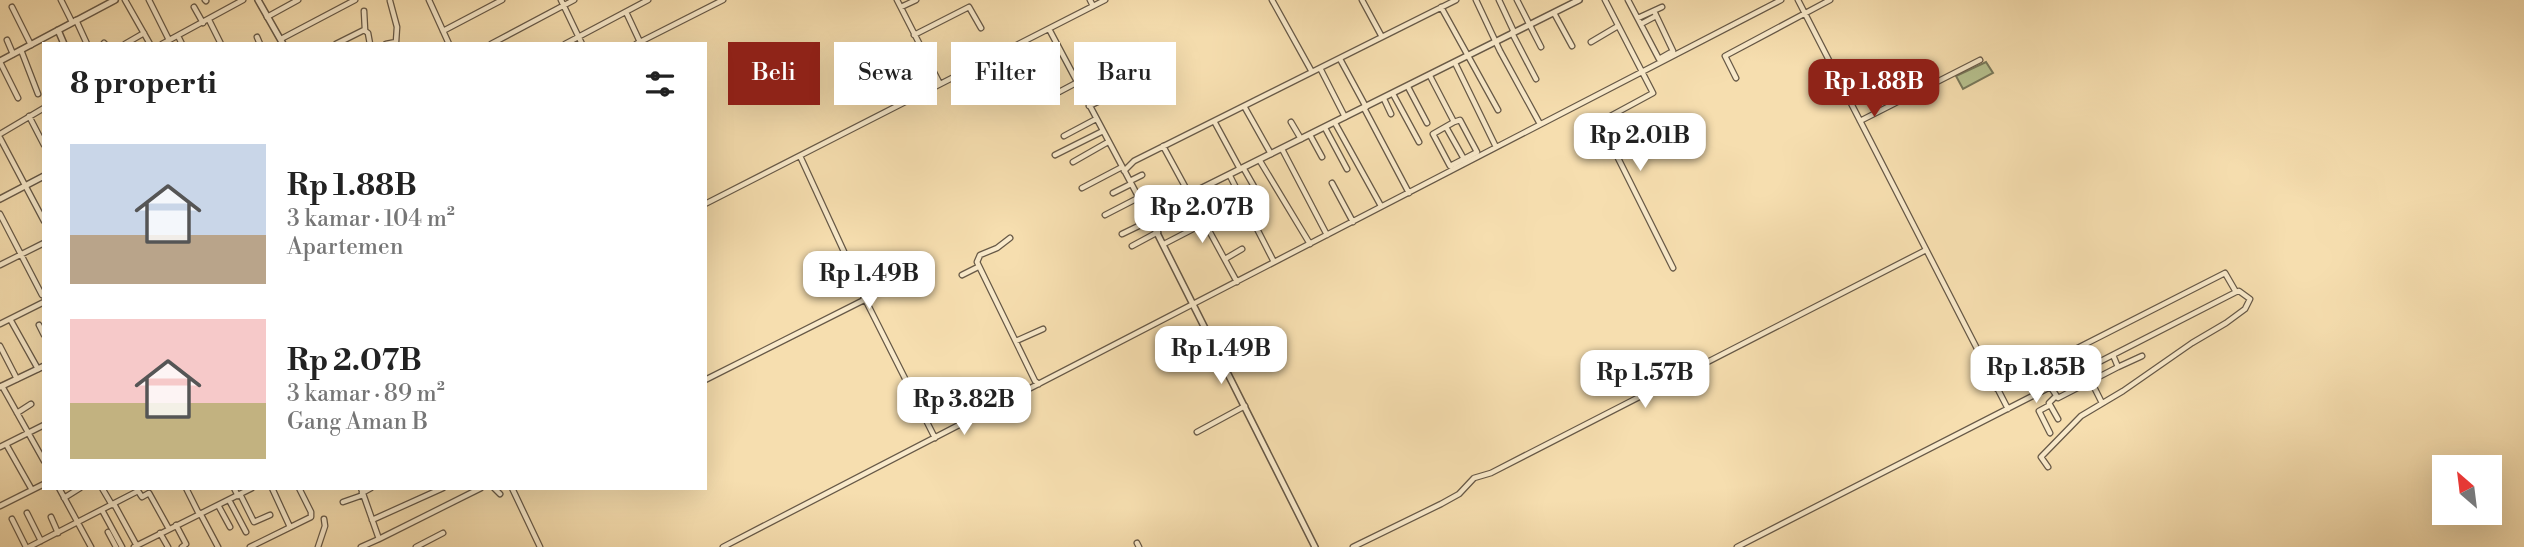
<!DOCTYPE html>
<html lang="id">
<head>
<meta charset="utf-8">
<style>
	body { margin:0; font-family:"Libre Bodoni",serif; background:#f2f2f2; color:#222; height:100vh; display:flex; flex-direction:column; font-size:26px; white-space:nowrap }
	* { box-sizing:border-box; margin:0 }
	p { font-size:23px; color:#767676 }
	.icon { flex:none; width:38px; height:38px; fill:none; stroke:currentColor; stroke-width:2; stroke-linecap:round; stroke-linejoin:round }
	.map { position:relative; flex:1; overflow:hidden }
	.drawer { position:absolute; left:42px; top:42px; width:665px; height:448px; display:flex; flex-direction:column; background:#fff; border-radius:0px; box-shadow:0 7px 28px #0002 }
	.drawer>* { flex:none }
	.banner { position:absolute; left:728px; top:42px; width:665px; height:63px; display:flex; gap:14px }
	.needle { width:46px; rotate:332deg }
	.tools { position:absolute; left:2432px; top:455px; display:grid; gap:14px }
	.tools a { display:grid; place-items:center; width:70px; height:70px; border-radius:0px; background:#fff; box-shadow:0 7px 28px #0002; font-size:35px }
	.price { position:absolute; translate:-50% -60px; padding:0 16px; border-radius:14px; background:#fff; color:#222; font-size:23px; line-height:46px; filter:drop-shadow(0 2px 4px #0008) }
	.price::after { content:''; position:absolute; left:50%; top:42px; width:21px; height:16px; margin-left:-10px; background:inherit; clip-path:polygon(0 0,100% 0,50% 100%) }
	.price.selected { background:#8f2418; color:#fff }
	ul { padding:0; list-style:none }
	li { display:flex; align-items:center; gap:21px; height:175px; padding:0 28px }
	li span { display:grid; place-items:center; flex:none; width:196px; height:140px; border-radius:0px; color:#555 }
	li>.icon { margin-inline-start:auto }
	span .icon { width:84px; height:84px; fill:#fffc; stroke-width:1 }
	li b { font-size:30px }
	h2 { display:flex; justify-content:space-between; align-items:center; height:84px; padding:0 28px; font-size:30px }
	.tag { padding:0 24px; border-radius:0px; background:#fff; box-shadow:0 7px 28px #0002; font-size:24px; line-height:63px }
	.tag.selected { background:#8f2418; color:#fff }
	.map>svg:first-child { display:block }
	.green { fill:#b7c28f; stroke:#77785a; stroke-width:2 }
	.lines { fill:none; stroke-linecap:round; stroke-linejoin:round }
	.minor-casing { stroke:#675947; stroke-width:7 }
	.tertiary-casing { stroke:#675947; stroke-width:8 }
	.minor { stroke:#f9eacb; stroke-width:4.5 }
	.tertiary { stroke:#f9eacb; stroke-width:5 }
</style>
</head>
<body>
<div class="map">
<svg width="2524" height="547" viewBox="0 0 2524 547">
	<rect width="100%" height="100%" fill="#f6deaf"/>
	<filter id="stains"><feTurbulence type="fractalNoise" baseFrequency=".00286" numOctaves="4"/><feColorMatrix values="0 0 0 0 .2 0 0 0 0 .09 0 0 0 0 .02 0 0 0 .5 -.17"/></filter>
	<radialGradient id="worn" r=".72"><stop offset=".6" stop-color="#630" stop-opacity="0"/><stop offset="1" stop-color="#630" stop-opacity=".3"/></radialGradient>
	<path class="green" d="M 1986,62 L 1993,73 L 1963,89 L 1956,76 Z"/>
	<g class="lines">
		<g class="minor-casing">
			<path id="minor" d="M 61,0 L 72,22
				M 125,0 L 150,44
				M 149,0 L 169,40
				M 205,0 L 206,1
				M 429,0 L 449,44
				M 561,0 L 582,44
				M 897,0 L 940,84
				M 1090,0 L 1093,6
				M 1272,0 L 1312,72
				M 1362,0 L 1382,37
				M 1476,0 L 1500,51 L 1540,124
				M 1499,0 L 1514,32
				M 1517,0 L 1541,47
				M 1605,0 L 1653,93 L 1605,119 L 1602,126 L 1673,268
				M 1628,0 L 1659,59 L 1673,51 L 1654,11
				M 1798,0 L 2008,409
				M 390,1 L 397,27 L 396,42
				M 12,7 L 31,45
				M 194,7 L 203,23
				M 901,7 L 916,0
				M 1441,7 L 1498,110
				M 364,11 L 365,30
				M 626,12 L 640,42
				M 1554,13 L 1572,46
				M 267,17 L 298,0
				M 1638,18 L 1662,7
				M 76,20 L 87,44
				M 209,20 L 221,44
				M 1641,24 L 1656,16
				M 1049,29 L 1148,215
				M 443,31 L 502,0
				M 1512,33 L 1536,79
				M 914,35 L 969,7 L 981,28
				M 178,36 L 182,44
				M 257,37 L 260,44
				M 281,39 L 355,0
				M 7,40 L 13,54
				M 1591,42 L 1618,26
				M 104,43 L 105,44
				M 125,44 L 144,33
				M 162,44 L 243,0
				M 336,44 L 364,30 L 368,33 L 370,44
				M 386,44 L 396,42 L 396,44
				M 491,44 L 574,0
				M 565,44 L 648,0
				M 636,44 L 723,0
				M 21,50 L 38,94
				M 1340,59 L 1366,107
				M 0,62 L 18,98
				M 1455,63 L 1496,147
				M 1320,68 L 1345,117
				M 1430,76 L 1454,122 L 1433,134 L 1450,166 L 1477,152 L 1460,120 L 1454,122
				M 1736,78 L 1725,56 L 1830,0
				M 1408,87 L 1427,123
				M 1059,92 L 1076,83
				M 1393,94 L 1419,142
				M 1083,95 L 1130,71
				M 1384,99 L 1391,114
				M 1089,106 L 1108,97
				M 1244,106 L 1271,154
				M 1364,108 L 1409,193
				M 29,116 L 44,145
				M 1214,121 L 1240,169
				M 1860,121 L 1980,60
				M 1291,122 L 1301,139
				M 1335,123 L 1381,206
				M 1446,127 L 1464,159
				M 1325,128 L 1347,169
				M 0,134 L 44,108
				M 1310,135 L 1322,157
				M 1064,136 L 1096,119
				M 0,138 L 44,221
				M 1163,146 L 1237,282
				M 1282,149 L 1327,235
				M 1055,155 L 1103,131
				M 1260,161 L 1310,244
				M 1073,162 L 1108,142
				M 1244,169 L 1256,190
				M 1124,171 L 1134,161 L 1456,0
				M 1230,176 L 1274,262
				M 1130,181 L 1142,175
				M 1332,183 L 1353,222
				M 1082,188 L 1122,167
				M 1113,193 L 1131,184
				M 705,204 L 1105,0
				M 0,214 L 42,295
				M 1105,215 L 1138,198
				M 1122,234 L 1151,220
				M 1010,238 L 997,248 L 980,255 L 977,262 L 1035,381 L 1039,384
				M 1164,244 L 1193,229
				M 1132,246 L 1158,232
				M 1225,259 L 1242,249
				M 0,265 L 44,243
				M 962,275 L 978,267
				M 865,299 L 935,438
				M 10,319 L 38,369
				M 0,324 L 44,302
				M 39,325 L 44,335
				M 1016,341 L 1043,329
				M 0,346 L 17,379
				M 2113,355 L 2118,367 L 2142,356
				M 705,380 L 864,300 L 863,293 L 800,156
				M 2091,381 L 2102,403
				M 2,386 L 44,461
				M 2050,386 L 2058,398 L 2118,367
				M 1997,389 L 2225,273 L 2236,292
				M 2055,397 L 2049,403 L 2058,419
				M 2050,405 L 2039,411 L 2050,433
				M 17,413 L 31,404
				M 1197,432 L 1245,406
				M 6,444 L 32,490
				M 0,447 L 44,425
				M 59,488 L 91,547
				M 102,488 L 112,505
				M 186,488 L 199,514
				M 234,488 L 238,496
				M 272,488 L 290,527
				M 361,488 L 379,539 L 361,547
				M 494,488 L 500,494
				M 512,488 L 540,547
				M 362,493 L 371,488
				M 240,494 L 254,522 L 270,515
				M 64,498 L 80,488
				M 229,500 L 246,532
				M 343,502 L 363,495
				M 114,504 L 137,546
				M 218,505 L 230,527
				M 0,506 L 44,484
				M 102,510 L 122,547
				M 27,513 L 41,541
				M 200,513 L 218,547
				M 51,517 L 58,533
				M 12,519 L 26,547
				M 372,520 L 443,488
				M 176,525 L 186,544 L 182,547
				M 108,532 L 116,547
				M 160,533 L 168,547
				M 379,539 L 481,488
				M 1137,543 L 1139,547
				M 29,547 L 138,491 L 142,497 L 149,493 L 169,529
				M 134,547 L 252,488
				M 250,547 L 311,517 L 311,512 L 299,488
				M 318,547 L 325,526 L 324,519
				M 416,547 L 443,533
				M 723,547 L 1781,0
				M 1353,547 L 1441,504 L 1459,494 L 1474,478 L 1491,473 L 1926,250
				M 1737,547 L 2236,292 L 2239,291 L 2250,299 L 2245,309 L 2226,323 L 2192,343 L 2123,391 L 2081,416 L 2041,457 L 2048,467"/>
		</g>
		<g class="tertiary-casing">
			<path id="tertiary" d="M 258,0 L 283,44
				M 58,30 L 64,44
				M 0,61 L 115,0
				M 0,199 L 44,176
				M 0,387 L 44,366
				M 1315,547 L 1148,215 L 1579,0"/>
		</g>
		<use href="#minor" class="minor"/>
		<use href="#tertiary" class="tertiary"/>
	</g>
	<rect width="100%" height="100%" filter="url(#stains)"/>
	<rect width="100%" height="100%" fill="url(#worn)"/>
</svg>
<div class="tools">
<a><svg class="needle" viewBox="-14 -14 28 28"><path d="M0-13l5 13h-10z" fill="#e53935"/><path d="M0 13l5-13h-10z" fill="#767676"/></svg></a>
</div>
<b class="price selected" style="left:1874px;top:119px">Rp 1.88B</b>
<b class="price" style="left:1640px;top:173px">Rp 2.01B</b>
<b class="price" style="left:1202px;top:245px">Rp 2.07B</b>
<b class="price" style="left:869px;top:311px">Rp 1.49B</b>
<b class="price" style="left:1221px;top:386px">Rp 1.49B</b>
<b class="price" style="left:2036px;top:405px">Rp 1.85B</b>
<b class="price" style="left:1645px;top:410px">Rp 1.57B</b>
<b class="price" style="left:964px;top:437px">Rp 3.82B</b>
<div class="banner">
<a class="tag selected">Beli</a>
<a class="tag">Sewa</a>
<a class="tag">Filter</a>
<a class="tag">Baru</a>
</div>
<section class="drawer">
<h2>8 properti<svg class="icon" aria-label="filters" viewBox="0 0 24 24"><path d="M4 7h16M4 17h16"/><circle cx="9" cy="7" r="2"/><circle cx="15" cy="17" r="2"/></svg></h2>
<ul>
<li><span style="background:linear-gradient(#c9d6e8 65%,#b9a48a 0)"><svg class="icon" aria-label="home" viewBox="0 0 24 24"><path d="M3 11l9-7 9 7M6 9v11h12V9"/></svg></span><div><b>Rp 1.88B</b><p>3 kamar · 104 m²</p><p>Apartemen</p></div></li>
<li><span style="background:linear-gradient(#f6c9c9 60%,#c2b280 0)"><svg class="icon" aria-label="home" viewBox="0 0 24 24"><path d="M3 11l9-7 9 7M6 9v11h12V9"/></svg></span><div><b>Rp 2.07B</b><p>3 kamar · 89 m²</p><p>Gang Aman B</p></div></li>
</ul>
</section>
</div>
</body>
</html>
